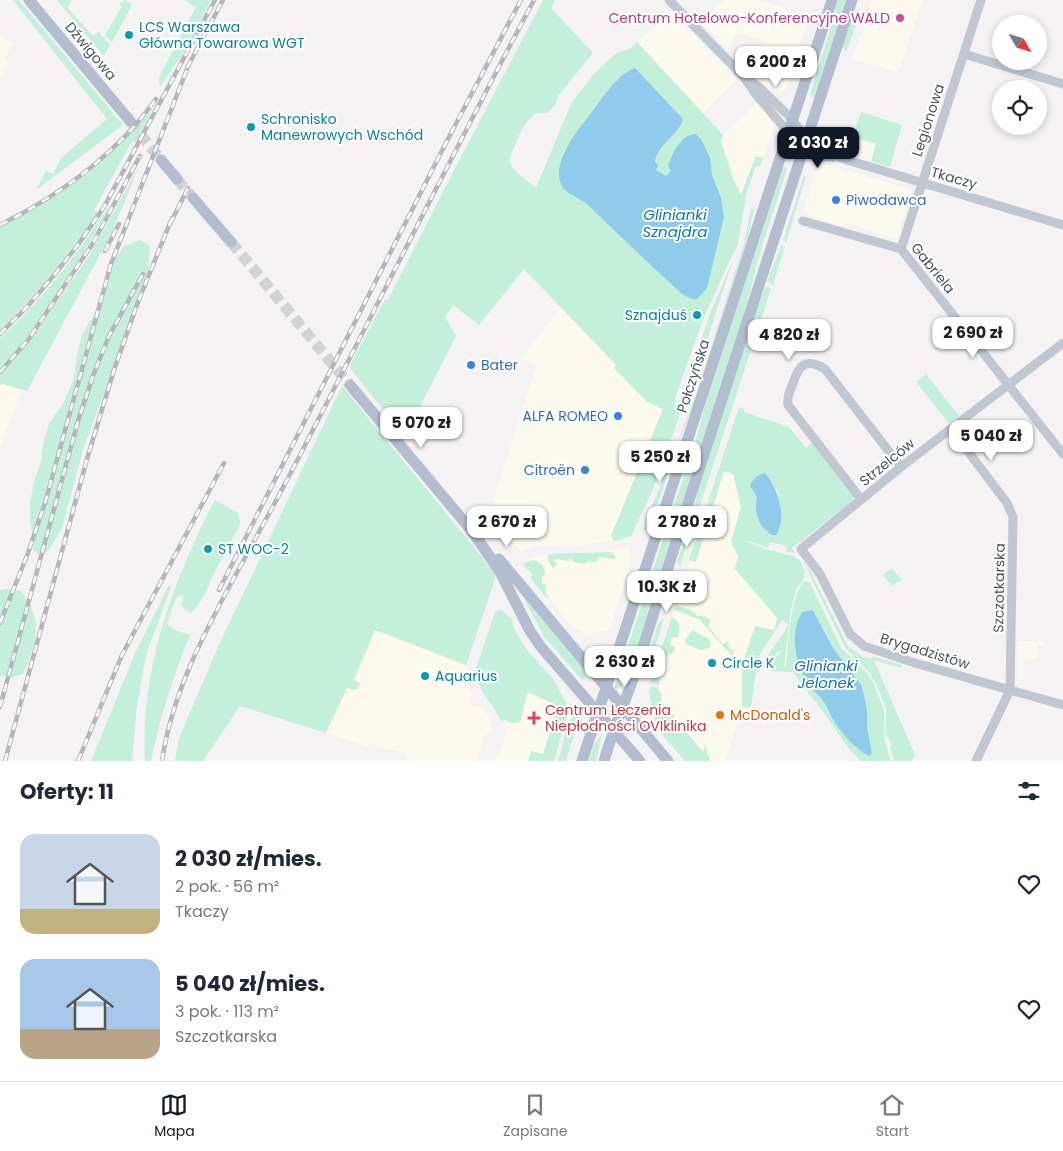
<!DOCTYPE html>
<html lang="pl">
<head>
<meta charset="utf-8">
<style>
	body { margin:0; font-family:Poppins,sans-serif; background:#f2f2f3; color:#1f2937; height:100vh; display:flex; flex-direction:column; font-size:19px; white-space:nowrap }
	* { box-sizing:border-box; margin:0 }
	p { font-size:16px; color:#747a83 }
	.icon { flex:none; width:28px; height:28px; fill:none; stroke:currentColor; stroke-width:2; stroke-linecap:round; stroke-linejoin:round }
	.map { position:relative; height:761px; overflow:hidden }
	.details { display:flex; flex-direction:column; background:#fff; flex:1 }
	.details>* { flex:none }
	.needle { width:32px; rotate:129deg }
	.fabs { position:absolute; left:992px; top:15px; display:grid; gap:10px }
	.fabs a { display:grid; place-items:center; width:55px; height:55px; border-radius:50%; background:#fff; box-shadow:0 2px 8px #0003; font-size:25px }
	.price { position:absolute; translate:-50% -42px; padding:0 11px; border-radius:10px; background:#fff; color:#222; font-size:16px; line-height:32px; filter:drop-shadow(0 1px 2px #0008) }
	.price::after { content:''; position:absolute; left:50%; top:30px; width:15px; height:11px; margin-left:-8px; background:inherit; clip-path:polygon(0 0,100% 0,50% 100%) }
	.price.active { background:#111827; color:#fff }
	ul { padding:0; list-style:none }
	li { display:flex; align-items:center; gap:15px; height:125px; padding:0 20px }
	li span { display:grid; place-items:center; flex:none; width:140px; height:100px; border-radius:15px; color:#555 }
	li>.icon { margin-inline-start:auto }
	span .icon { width:60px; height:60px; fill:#fffc; stroke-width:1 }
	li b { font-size:21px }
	h2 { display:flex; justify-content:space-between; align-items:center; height:60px; padding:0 20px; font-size:21px }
	.tabs { display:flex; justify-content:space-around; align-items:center; height:70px; border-top:1px solid #e0e1e3; background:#fff; font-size:14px; color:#747a83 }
	.tabs a { display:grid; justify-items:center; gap:2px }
	.tabs .active { color:#111827 }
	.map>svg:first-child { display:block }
	.commercial { fill:#fcfaee }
	.green { fill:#c3efdb; fill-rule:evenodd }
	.water { fill:#91cbeb }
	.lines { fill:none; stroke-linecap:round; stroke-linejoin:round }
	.major-tunnel { stroke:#d2d2d5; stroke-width:11; stroke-dasharray:11 5.5; stroke-linecap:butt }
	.minor { stroke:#c0c7d0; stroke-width:9 }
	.major { stroke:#b3bdcf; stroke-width:11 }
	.rail-casing { stroke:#b4b6bc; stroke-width:4.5 }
	.rail { stroke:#fff; stroke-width:2.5; stroke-dasharray:8; stroke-linecap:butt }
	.hotel-dot { fill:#d1479c; stroke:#fff; stroke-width:2 }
	.culture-dot { fill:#0f9aa8; stroke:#fff; stroke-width:2 }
	.shop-dot { fill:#3f7fe0; stroke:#fff; stroke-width:2 }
	.food-dot { fill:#e8710a; stroke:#fff; stroke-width:2 }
	.health-dot { fill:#e0444e; stroke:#fff; stroke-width:2 }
	.labels { text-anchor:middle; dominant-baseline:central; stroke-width:4; stroke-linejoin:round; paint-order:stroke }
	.hotel-label { font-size:14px; fill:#b23c85; stroke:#fff; text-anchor:end }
	.culture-label { font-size:14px; fill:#0d838f; stroke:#fff; text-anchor:start }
	.street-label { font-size:14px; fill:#4a525f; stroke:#fff }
	.shop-label { font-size:14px; fill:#366cbe; stroke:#fff; text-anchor:start }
	.health-label { font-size:14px; fill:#be3a42; stroke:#fff; text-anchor:start }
	.food-label { font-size:14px; fill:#c56008; stroke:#fff; text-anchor:start }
	.water-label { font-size:15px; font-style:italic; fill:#1075ad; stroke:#fff }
</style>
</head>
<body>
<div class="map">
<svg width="1063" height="761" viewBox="0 0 1063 761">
	<rect width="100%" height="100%" fill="#f4f2f2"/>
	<path class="commercial" d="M 724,0 L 758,0 L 809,17 L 785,91 L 781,94 L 770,91 L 743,64 L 766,41 L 737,32 L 729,50 L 702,22 Z
		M 872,0 L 922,0 L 898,73 L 853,59 Z
		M 667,13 L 684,25 L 737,80 L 703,113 L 637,42 Z
		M 0,36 L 13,43 L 4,60 L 8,62 L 0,77 Z
		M 758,102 L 769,116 L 773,127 L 763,158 L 757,157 L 741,195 L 734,181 L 721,141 L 723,135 Z
		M 853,137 L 876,144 L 871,161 L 849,155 Z
		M 819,163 L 841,169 L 841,171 L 846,173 L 849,171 L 912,190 L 896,239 L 846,223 L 845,225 L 842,226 L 803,213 Z
		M 561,308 L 616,365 L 614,369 L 647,402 L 663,409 L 611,536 L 614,541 L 572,546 L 536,545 L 521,552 L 489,513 L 537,365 L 521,358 Z
		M 3,384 L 22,390 L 0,446 L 0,385 Z
		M 724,470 L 734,474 L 741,507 L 731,542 L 760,598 L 777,618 L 774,630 L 755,626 L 742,666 L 742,707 L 725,761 L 710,761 L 705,745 L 703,752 L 661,701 L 661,693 L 659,690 L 660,674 L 665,657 L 674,652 L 675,648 L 669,645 L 672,637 L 678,638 L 679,625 L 673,618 L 690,560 L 695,562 Z
		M 630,548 L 629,556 L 631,562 L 610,629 L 587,635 L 572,627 L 562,616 L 562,614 L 549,599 L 546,598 L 540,588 L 531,579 L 532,574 L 523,565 L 535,557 L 543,555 L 596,553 Z
		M 375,629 L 467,666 L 465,673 L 467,684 L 472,694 L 469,701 L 474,707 L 478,706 L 483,708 L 490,719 L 491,729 L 490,733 L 484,736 L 476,761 L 407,761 L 407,754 L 370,744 L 368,747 L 326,733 L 347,688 L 354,680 Z
		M 1018,641 L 1043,641 L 1043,645 L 1038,645 L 1038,659 L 1024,659 L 1024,680 L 1018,680 Z
		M 527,692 L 559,706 L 543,754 L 531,751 L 528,761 L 494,761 L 496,754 L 499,754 L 507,732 L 505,731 L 504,720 Z"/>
	<path class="green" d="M 13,0 L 19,0 L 123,125 L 36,190 L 46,171 L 53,174 L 61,158 L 107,119 Z
		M 57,0 L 71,0 L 71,2 L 67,7 L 93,36 L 98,32 L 100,32 L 100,34 L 110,44 L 104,56 Z
		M 125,0 L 132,5 L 112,42 L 105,35 L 122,6 L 119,4 Z
		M 184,0 L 211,0 L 182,55 L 160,87 L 159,77 L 196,7 Z
		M 543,0 L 555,0 L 551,8 L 593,53 L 558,96 L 555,105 L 547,113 C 543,113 539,112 535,114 C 523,121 514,147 509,160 L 513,169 L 536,188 L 571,104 L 593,75 L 615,54 L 631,48 L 637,42 L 723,135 L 721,141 L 734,181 L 741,194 L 756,156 L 763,158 L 761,164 L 755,168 L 747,192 L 737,247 L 730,260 L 704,317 L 675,398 L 675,405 L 680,412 L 677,423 L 651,494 L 631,536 L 614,541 L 611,536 L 663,409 L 647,402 L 614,368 L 616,365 L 524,269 L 479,325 L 453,305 L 445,317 L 456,336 L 407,432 L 404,435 L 349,367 L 385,299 L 388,300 L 447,184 Z
		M 838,0 L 846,0 L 815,98 L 810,94 L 832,24 Z
		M 852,21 L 857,23 L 846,52 L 842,46 L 850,22 Z
		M 154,107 L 137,143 L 132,141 L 94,210 L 98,213 C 68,254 37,294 0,330 L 0,228 C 64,194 108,163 154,107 Z
		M 861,112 L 902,125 L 890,167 L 871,161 L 876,144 L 853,137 Z
		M 781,164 L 787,169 L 761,250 L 744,314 L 649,607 L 633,666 L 624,658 L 698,433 L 707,396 Z
		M 139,166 L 113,230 L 27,391 L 3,384 L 0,385 L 0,375 L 27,345 L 89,256 Z
		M 804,175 L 806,176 L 786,243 L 783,240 Z
		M 112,202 C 96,234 76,264 56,294 C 39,320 22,346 0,367 L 0,338 C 43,301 80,249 112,202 Z
		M 751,208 L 754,209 L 749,233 L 696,399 L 678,443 L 652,521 L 648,528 L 643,531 L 646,518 L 659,490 L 696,395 L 744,244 Z
		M 140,240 L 150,246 L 148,272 L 141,294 L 83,450 L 62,528 L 50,548 L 44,554 L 40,555 L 33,550 L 34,543 L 30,519 L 30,503 L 34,482 L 41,462 L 44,440 L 49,424 L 64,402 L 74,378 L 77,355 L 82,335 L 98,307 L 109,282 L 115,259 L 124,246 Z
		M 781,246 L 785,247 L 773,285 L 767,281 Z
		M 733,260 L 688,399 L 685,406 L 680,403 L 680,398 L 712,309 Z
		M 767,287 L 771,289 L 680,566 L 677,562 L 692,515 L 694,516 L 696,511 L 694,510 L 697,491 L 753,317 L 765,288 Z
		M 926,374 L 959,416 L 949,423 L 916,382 Z
		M 342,386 L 495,573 L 495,579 L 466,665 L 375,630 L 354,680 L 360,683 L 358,688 L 355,690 L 347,688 L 326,733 L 240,706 L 203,761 L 175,761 L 179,738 L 218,647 Z
		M 739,407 L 744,409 L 744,412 L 789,427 L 806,448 L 814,442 L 854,496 L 853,501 L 792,548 L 795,553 L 786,552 L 787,546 L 770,542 L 768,548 L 749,541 L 748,542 L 762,548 L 793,556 L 800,561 L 805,572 L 804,578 L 797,588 L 791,609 L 784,666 L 786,666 C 789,639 789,607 802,583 L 807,581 L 810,583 L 841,648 L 866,672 L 875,686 L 884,710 L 885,741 L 891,761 L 861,761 L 849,749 L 819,706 L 801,684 L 794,672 L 771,671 L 775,659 L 780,652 L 778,651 L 773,658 L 768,655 L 785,631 L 788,624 L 782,620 L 760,654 L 757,665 L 751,707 L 742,707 L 742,666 L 755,626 L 774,630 L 777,618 L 735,569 L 738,556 L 731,542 L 741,507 L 733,474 L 724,471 L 696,562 L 689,560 ZM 750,486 L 777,490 L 781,517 L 768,533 C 759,522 753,512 757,497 ZM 812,610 L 814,612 L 833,648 L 862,686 L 867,710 L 867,727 L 872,753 L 859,750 L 847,738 L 832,718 L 825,704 L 809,685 L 799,617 L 802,612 Z
		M 215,500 L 238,513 L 240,522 L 239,527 C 231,542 222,557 215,572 C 209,583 202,605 191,612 L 188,612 L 181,605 L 184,597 L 179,595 L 176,598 L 167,624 L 175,630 L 190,635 C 173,678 160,715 151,761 L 145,761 C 140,669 173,581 215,500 Z
		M 610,552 L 614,554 L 616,559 L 599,557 L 597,562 L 587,561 L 586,564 L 573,562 L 573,559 L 569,559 L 569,561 L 555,559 L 554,562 L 557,563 L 553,569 L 547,558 L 549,554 Z
		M 533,560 C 541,562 545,567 545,575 L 542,576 L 542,584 L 546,584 L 546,593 L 549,599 C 544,597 536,584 531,579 L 532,574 L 523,565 L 527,562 Z
		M 804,563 L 814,576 L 813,577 L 848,646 L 863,657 L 873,659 L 872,656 L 902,665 L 901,668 L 874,660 L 915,755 L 912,761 L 894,761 L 890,747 L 892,745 L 886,735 L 886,709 L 877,686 L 868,671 L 846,649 Z
		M 891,568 L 902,579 L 892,586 L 883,575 Z
		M 678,573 L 673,594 L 668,605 L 666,598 L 673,574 Z
		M 684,574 L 686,575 L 677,606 L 691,610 L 699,617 L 701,615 L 711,620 L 708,626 L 723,644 L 729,641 L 728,644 L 730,650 L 734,649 L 734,651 L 732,656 L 699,619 L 674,610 Z
		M 169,585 L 171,587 L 146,655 L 137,706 L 132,761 L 91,761 L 136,651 Z
		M 8,589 L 21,591 C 27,598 37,617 36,627 C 36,641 29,661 23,674 L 12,677 L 3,676 L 0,677 L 0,590 Z
		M 527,600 L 587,672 L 583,681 L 545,638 L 525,601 Z
		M 500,609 L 512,619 L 514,628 L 526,649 L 554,680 L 567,705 L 567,714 L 554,761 L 528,761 L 531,751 L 543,754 L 558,706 L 528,692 L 520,722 L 514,724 L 504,720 L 501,721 C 493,701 473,689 477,666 L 495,612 Z
		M 672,617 C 681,622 680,629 678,638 L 672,637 L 670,645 L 675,647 L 673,653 L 665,657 L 660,674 L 659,685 L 650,683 Z
		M 664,618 L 647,674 L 642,673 L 659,622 Z
		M 692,630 L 709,639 L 711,644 L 709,648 L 700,650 L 686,644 L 685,640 Z
		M 621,667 L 630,676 L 623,685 L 617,689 L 614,688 Z
		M 652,686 L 657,688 L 661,693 L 661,701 L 668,710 L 653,713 L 649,691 Z
		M 579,711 L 580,715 L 566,761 L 558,761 L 569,721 Z
		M 670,712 L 703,752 L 705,744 L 710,761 L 685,761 L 665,738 L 654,718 L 655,716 Z
		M 602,734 L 596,761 L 589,761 L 594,744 Z"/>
	<path class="water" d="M 635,68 L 683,119 C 680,134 657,144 655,162 L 658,165 L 656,170 L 666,176 L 671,171 L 668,166 C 672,154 681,134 696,134 L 701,139 L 710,158 L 712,175 L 721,198 L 724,217 L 707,288 L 697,299 L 692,299 L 682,294 C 650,265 619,235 588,205 C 579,197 563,194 560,181 C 554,161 576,132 588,117 C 600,102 617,74 635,68 Z
		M 765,473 C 777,487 788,517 776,535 L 772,535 C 759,527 753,512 757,497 L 750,486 C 752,479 759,474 765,473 Z
		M 812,610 L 814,612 L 833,648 L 862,686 L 867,710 L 867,727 L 872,753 L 869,756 C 854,748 841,733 832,718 C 829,713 828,708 825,704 C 821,697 814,692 810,686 C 795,665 789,634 802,612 Z"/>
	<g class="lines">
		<path class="major-tunnel" d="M 130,121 L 161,160
			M 177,179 L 193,198
			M 231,242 L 350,385"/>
		<path class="minor" d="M 669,0 L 744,77 L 754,92 L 788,132 L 802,153 L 814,156 L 833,157
			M 964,54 L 1063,84
			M 744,77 L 759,87 L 792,119 L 809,142 L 817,147 L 847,160 L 1063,225
			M 803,221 L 901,249 L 1063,454
			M 901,249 L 981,0
			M 1063,343 L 901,467 L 801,549 L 820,574 L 850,634 L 864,646 L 915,663 L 1063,705
			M 951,429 L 1007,503 L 1013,517 L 1010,690 L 976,761
			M 861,499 L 788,405 C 787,398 789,392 792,386 C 798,367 804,356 825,369 L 901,467"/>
		<path class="major" d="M 29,0 L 130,121
			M 161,160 L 177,179
			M 193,198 L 231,242
			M 350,385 L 472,531 L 499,570 L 530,631 L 541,647 L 640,761
			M 499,559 L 668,761
			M 582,761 L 832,0
			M 604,761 C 612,733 623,707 633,679 L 691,494 L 852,0"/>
		<g class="rail-casing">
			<path id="rail" d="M 187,68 L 223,0
				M 170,224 L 188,188
				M 0,225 C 60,195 117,154 156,99
				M 105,251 L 119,224
				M 0,334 L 27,307 L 55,274 L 80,242 L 104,207 L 215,0
				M 0,372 L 28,340 L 93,243 L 140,156
				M 219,590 L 450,135 L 521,0
				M 0,623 L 28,553 L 45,503 L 111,264 L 189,64
				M 0,707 L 78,421 L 94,373 L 109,336 L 143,274
				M 5,761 L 87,459 L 114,370 L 138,302 L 172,218
				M 78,761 L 122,655 L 224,463
				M 162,761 C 172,694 203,635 235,576 C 257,536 279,496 300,455 C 378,304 454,151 534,0"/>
		</g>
		<use href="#rail" class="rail"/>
	</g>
	<circle class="hotel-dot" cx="900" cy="18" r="5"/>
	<g class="culture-dot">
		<circle cx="129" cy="35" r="5"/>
		<circle cx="251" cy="127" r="5"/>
		<circle cx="697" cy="315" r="5"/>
		<circle cx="208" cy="549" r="5"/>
		<circle cx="712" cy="663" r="5"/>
		<circle cx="425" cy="676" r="5"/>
	</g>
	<g class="shop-dot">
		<circle cx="836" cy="200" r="5"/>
		<circle cx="471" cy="365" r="5"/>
		<circle cx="618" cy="416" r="5"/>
		<circle cx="585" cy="470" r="5"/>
	</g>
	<circle class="food-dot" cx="720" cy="715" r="5"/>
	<path class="health-dot" d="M531.5 710.5h5v5h5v5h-5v5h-5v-5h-5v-5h5z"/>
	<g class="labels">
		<g class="hotel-label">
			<text x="890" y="18">Centrum Hotelowo-Konferencyjne WALD</text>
		</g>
		<g class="culture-label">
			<text x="139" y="27">LCS Warszawa<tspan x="139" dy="16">Główna Towarowa WGT</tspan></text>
			<text x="261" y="119">Schronisko<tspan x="261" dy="16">Manewrowych Wschód</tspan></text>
			<text x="687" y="315" text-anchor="end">Sznajduś</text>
			<text x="218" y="549">ST WOC-2</text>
			<text x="722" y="663">Circle K</text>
			<text x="435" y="676">Aquarius</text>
		</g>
		<g class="street-label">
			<text transform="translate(91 51) rotate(50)">Dźwigowa</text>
			<text transform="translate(928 120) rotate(-72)">Legionowa</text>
			<text transform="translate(954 178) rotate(16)">Tkaczy</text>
			<text transform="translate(933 268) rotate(51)">Gabriela</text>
			<text transform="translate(693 376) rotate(-72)">Połczyńska</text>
			<text transform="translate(887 462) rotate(-39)">Strzelców</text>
			<text transform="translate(999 588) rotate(-89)">Szczotkarska</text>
			<text transform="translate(925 651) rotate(17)">Brygadzistów</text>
		</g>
		<g class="shop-label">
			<text x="846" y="200">Piwodawca</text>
			<text x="481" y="365">Bater</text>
			<text x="608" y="416" text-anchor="end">ALFA ROMEO</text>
			<text x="575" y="470" text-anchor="end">Citroën</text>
		</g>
		<g class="health-label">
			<text x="545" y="710">Centrum Leczenia<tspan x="545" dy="16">Niepłodności OVIklinika</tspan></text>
		</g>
		<g class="food-label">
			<text x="730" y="715">McDonald's</text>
		</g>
		<g class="water-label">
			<text x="675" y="214">Glinianki<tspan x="675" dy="17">Sznajdra</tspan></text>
			<text x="826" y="665">Glinianki<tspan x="826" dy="17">Jelonek</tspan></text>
		</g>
	</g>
</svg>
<div class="fabs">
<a><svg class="needle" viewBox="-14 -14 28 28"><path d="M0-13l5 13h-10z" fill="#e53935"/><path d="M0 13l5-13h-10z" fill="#747a83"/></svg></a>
<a><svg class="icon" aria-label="locate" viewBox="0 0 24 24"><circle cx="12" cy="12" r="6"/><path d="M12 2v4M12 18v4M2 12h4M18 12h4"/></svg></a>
</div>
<b class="price" style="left:776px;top:88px">6 200 zł</b>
<b class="price active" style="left:818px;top:169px">2 030 zł</b>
<b class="price" style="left:973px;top:359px">2 690 zł</b>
<b class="price" style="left:789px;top:361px">4 820 zł</b>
<b class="price" style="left:421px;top:449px">5 070 zł</b>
<b class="price" style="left:991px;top:462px">5 040 zł</b>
<b class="price" style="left:660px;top:483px">5 250 zł</b>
<b class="price" style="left:507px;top:548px">2 670 zł</b>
<b class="price" style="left:687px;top:548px">2 780 zł</b>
<b class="price" style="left:667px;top:613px">10.3K zł</b>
<b class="price" style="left:625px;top:688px">2 630 zł</b>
</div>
<section class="details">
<h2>Oferty: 11<svg class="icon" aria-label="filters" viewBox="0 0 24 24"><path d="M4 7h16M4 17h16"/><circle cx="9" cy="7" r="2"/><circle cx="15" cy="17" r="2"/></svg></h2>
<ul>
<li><span style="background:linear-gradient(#c9d6e8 75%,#c2b280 0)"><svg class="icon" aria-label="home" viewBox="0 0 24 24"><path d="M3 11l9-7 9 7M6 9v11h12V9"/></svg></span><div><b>2 030 zł/mies.</b><p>2 pok. · 56 m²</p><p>Tkaczy</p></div><svg class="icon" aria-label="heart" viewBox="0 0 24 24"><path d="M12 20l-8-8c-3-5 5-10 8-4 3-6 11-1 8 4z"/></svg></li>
<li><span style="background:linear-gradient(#a9c7e8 70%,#b9a48a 0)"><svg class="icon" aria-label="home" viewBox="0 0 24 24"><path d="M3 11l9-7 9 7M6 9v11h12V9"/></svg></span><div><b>5 040 zł/mies.</b><p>3 pok. · 113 m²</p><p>Szczotkarska</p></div><svg class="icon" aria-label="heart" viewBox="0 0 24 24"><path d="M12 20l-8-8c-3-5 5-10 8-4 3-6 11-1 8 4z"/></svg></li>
</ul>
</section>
<nav class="tabs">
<a class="active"><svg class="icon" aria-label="map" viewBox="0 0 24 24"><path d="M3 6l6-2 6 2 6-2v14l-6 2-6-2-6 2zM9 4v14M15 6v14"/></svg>Mapa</a>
<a><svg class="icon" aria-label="saved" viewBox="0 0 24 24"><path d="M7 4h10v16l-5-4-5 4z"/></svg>Zapisane</a>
<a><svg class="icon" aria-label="home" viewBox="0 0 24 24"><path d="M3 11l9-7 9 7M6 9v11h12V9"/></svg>Start</a>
</nav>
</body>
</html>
